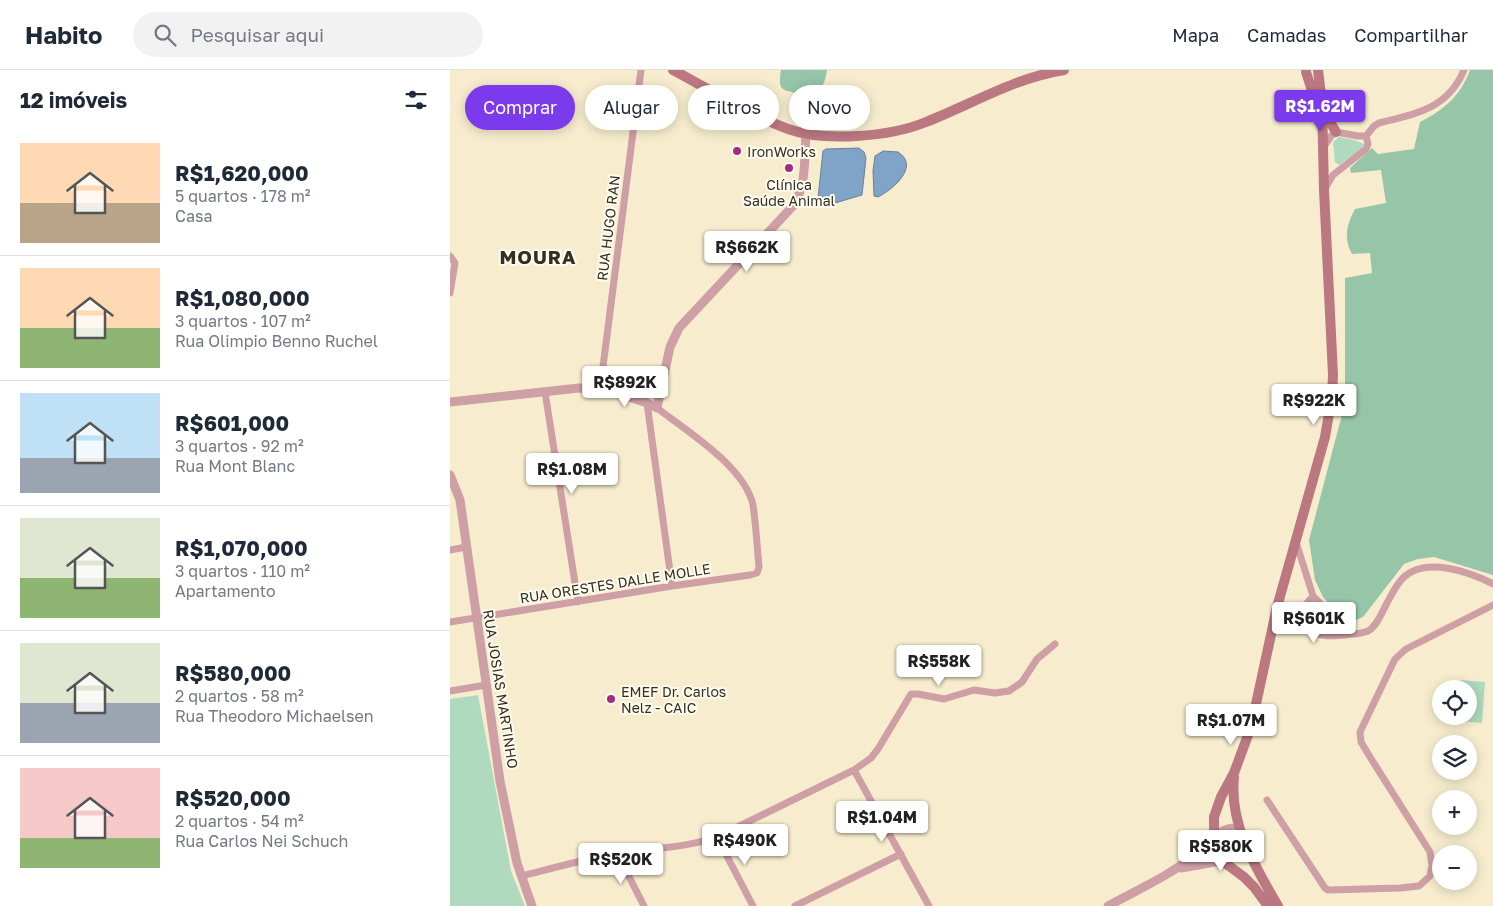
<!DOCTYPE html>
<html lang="pt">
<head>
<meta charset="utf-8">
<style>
	body { margin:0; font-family:"Golos Text",sans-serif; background:#f2f2f3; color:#1f2937; height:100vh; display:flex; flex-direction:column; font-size:19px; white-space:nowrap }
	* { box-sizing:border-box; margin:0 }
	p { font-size:16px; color:#747a83 }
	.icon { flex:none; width:28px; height:28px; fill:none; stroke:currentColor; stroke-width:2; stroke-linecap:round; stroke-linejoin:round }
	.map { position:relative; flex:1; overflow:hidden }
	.panel { display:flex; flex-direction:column; background:#fff; width:450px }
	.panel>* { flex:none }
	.banner { position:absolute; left:15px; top:15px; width:475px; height:45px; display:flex; gap:10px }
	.buttons { position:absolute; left:982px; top:610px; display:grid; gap:10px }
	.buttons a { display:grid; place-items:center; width:45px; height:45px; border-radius:50%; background:#fff; box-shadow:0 2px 12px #0003; font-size:25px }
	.price { position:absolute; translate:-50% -42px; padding:0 11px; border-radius:5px; background:#fff; color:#222; font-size:16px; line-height:32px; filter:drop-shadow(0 1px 2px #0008) }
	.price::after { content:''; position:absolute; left:50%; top:30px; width:15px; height:11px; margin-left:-8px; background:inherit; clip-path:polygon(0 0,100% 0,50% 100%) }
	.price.current { background:#7c3aed; color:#fff }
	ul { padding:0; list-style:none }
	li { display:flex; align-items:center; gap:15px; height:125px; padding:0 20px }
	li+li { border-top:1px solid #e0e1e3 }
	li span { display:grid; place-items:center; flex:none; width:140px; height:100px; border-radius:0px; color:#555 }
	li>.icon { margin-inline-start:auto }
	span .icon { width:60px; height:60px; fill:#fffc; stroke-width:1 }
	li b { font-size:21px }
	h2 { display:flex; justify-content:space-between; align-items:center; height:60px; padding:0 20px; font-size:21px }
	.chip { padding:0 18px; border-radius:22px; background:#fff; box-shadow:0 2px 12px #0003; font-size:18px; line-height:45px }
	.chip.current { background:#7c3aed; color:#fff }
	header { display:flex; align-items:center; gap:30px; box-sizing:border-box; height:70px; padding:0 25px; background:#fff; border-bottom:1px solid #e0e1e3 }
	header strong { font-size:24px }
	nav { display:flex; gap:28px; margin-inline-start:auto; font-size:18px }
	.search { width:350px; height:45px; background:#f2f2f3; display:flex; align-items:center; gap:12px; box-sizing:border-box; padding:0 18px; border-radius:28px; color:#747a83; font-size:19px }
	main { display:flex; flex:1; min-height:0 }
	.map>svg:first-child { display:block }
	.green { fill:#afdabe }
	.forest { fill:#96c5a7 }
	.water { fill:#7fa4c7; stroke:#688196 }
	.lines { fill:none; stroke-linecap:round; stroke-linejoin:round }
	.minor { stroke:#ce9fa5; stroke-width:7 }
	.tertiary { stroke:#ce9fa5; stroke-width:9 }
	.secondary { stroke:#bc7881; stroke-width:10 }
	.poi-dot { fill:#a22b83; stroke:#fffbee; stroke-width:2 }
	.labels { text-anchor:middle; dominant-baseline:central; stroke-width:4; stroke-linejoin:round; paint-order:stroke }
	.poi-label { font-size:14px; fill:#332f23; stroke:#fffbee; text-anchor:start }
	.street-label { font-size:14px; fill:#332f23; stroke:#fffbee }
	.district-label { font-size:19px; font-weight:bold; letter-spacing:1px; fill:#332f23; stroke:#fffbee }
</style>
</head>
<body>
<header>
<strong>Habito</strong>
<div class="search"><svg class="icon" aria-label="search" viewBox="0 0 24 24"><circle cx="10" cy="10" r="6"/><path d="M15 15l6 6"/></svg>Pesquisar aqui</div>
<nav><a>Mapa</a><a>Camadas</a><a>Compartilhar</a></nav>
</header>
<main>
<section class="panel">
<h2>12 imóveis<svg class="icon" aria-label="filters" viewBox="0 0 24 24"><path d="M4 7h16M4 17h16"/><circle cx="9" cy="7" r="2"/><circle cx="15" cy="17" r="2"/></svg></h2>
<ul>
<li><span style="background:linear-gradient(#ffd9b3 60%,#b9a48a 0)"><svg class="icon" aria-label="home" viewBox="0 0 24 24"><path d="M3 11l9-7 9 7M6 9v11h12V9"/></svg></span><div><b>R$1,620,000</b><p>5 quartos · 178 m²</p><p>Casa</p></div></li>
<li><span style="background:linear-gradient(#ffd9b3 60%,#8fb573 0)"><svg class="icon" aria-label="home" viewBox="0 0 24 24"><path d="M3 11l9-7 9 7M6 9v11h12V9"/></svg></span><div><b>R$1,080,000</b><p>3 quartos · 107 m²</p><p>Rua Olimpio Benno Ruchel</p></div></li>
<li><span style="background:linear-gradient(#bfe0f5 65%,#9aa5b1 0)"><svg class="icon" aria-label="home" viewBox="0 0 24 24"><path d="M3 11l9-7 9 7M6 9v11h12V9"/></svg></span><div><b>R$601,000</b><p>3 quartos · 92 m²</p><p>Rua Mont Blanc</p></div></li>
<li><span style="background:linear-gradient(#dfe7d0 60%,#8fb573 0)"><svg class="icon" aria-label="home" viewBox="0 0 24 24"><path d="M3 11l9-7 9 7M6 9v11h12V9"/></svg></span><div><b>R$1,070,000</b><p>3 quartos · 110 m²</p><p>Apartamento</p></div></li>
<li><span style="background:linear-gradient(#dfe7d0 60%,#9aa5b1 0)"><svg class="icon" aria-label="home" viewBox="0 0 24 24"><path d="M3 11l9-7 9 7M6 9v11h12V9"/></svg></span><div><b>R$580,000</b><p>2 quartos · 58 m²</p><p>Rua Theodoro Michaelsen</p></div></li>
<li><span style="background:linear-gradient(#f6c9c9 70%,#8fb573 0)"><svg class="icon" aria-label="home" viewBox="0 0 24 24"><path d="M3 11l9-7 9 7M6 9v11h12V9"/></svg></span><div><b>R$520,000</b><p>2 quartos · 54 m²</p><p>Rua Carlos Nei Schuch</p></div></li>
</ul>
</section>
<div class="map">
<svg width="1043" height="836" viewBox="0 0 1043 836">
	<rect width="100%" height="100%" fill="#f7edce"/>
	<path class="green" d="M 889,67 L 904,70 L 914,74 L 912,78 L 889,95 L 885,92 L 883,72 Z
		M 1010,610 L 1035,612 L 1032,653 L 1006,651 L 1006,646 L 1019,646 L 1019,619 L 1009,619 Z
		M 28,625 L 61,801 L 75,836 L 0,836 L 0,629 Z"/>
	<path class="forest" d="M 331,0 L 377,0 C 375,13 370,28 355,30 C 339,14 326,30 331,0 Z
		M 1020,0 L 1043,0 L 1043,505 L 984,487 L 968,489 L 954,494 L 913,547 L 906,550 L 890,546 L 873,527 L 865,510 L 859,470 L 893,341 L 895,313 L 895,208 L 922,203 L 920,183 L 902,184 C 893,168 897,154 905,139 L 936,133 L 931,100 L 901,103 L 900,98 L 922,78 L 928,84 L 964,79 L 970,52 C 994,40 1011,25 1020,0 Z"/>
	<path class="water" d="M 409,78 L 414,82 L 416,88 L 412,125 L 375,136 L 368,133 L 368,128 L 373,81 L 376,79 Z
		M 433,81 L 448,82 C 470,96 444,119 428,127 L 424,126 L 423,101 L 425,86 Z"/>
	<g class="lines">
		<path class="minor" d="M 916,66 L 924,56 L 929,53 C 965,44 998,39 1014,0
			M 873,78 L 881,66 L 886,62 L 908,66 L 916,66 L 918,74 L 916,79 L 883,105 L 874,120
			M 0,186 L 5,193 L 0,223
			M 150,320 L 191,0
			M 95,322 L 128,532
			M 197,333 L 222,516
			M 846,472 L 863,526 L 876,539 L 887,557 L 898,564
			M 0,480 L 16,477
			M 827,537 C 838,545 853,558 865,563 C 874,567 886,566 895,565 C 902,564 911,564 918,561 C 927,556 932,542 937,533 C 942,524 946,515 953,508 C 975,486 1020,502 1043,514
			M 840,546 L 850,541 L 863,526
			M 0,552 L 222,516 L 300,505 L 307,503 L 309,497 C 307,476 306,455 303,435 C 295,397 237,361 207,338
			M 0,621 L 36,615
			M 404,700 L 479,836
			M 817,730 L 875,818 L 878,820 L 950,818 L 969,816 L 980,806 L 982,795 L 980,782 L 920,687 L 911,672 L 910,662 L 945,589 L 956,579 L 1043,535
			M 267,767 L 303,836
			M 167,783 L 194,836
			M 71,806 C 103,798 136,789 168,783 C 201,778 236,778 267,767 L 404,700 L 421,688 L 428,679 L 461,624 L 468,624 L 494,629 L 524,620 L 545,623 L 559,621 L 572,612 L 587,589 L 605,574
			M 345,836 L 451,784"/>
		<path class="tertiary" d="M 0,332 L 129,318 L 170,324 L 197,333 L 207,338 L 220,277 L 229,258 L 343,136 C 357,115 354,89 356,64
			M 0,405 L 10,430 L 50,711 L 67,793 L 82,836
			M 731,798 C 750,794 785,792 797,778
			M 658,836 C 691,818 725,803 754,778 C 767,767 769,757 789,758"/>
		<path class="secondary" d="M 223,0 C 261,20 298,44 338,59 C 374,72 440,67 476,52 C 522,34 564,8 614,0
			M 856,2 L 868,39
			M 874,39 L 877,47 L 886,62
			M 784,707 C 779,755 805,796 828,836
			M 818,836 L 804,817 L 794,807 L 771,790 L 764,772 L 764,747 L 771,727 L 784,703 L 801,657 L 827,537 L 875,367 L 882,326 L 883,305 L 874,120 L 872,33 L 868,0"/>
	</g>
	<g class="poi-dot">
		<circle cx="287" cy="81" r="5"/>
		<circle cx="339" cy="98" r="5"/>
		<circle cx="161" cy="629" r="5"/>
	</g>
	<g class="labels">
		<g class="poi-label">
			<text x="297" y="81">IronWorks</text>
			<text x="339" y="114" text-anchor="middle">Clínica<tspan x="339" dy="16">Saúde Animal</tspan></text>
			<text x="171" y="621">EMEF Dr. Carlos<tspan x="171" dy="16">Nelz - CAIC</tspan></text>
		</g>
		<g class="street-label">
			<text transform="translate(158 158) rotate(-83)">RUA HUGO RAN</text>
			<text transform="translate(165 513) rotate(-9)">RUA ORESTES DALLE MOLLE</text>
			<text transform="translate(51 619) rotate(81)">RUA JOSIAS MARTINHO</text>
		</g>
		<g class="district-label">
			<text x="88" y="186">MOURA</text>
		</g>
	</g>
</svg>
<div class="buttons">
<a><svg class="icon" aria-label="locate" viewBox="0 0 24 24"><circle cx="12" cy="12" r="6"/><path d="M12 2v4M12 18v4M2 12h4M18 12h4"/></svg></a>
<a><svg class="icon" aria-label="layers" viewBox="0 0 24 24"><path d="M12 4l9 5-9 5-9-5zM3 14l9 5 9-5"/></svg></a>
<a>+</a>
<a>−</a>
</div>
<b class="price current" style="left:870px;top:62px">R$1.62M</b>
<b class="price" style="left:297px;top:203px">R$662K</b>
<b class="price" style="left:175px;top:338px">R$892K</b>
<b class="price" style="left:864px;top:356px">R$922K</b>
<b class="price" style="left:122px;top:425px">R$1.08M</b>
<b class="price" style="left:864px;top:574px">R$601K</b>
<b class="price" style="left:489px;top:617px">R$558K</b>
<b class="price" style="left:781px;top:676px">R$1.07M</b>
<b class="price" style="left:432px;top:773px">R$1.04M</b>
<b class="price" style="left:295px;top:796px">R$490K</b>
<b class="price" style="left:771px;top:802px">R$580K</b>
<b class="price" style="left:171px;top:815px">R$520K</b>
<div class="banner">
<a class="chip current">Comprar</a>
<a class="chip">Alugar</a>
<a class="chip">Filtros</a>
<a class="chip">Novo</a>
</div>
</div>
</main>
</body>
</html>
